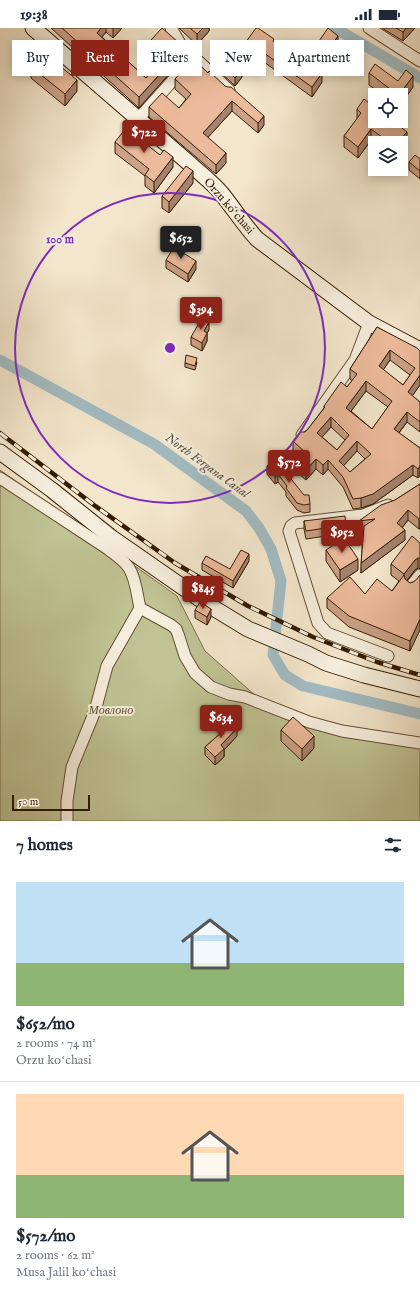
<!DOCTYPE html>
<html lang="en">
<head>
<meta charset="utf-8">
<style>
	body { margin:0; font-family:"IM FELL English",serif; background:#f2f2f3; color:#1f2937; height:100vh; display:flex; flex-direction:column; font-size:15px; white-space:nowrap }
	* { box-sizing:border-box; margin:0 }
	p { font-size:13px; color:#747a83 }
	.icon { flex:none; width:22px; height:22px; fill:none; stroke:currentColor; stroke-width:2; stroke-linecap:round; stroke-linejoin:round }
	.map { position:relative; height:793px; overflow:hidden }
	.details { display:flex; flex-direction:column; background:#fff; flex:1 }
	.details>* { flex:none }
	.banner { position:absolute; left:12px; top:12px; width:396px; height:36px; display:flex; gap:8px }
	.controls { position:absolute; left:368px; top:60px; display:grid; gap:8px }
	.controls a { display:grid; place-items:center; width:40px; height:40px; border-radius:0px; background:#fff; box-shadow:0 2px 10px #0003; font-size:20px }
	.scale { position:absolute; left:12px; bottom:10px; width:78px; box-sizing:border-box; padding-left:4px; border:2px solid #341c00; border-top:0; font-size:11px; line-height:14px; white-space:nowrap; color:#341c00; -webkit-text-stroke:3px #f7efde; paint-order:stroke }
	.price { position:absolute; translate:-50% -34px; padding:0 9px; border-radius:4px; background:#8f2418; color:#fff; font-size:13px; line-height:26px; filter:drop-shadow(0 1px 2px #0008) }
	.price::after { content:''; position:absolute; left:50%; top:24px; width:12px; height:9px; margin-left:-6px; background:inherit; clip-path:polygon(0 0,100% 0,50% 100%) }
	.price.selected { background:#222; color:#fff }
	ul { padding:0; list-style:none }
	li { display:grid; align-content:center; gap:8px; height:212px; padding:0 16px }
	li+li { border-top:1px solid #e0e1e3 }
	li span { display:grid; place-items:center; height:124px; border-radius:0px; color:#555 }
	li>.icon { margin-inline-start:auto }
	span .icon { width:72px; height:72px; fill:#fffc; stroke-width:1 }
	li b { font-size:17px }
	h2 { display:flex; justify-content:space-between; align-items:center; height:48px; padding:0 16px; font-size:17px }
	.chip { padding:0 14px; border-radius:0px; background:#fff; box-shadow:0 2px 10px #0003; font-size:14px; line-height:36px }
	.chip.selected { background:#8f2418; color:#fff }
	.status { display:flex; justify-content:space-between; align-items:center; height:28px; padding:0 20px; background:#fff; direction:ltr }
	.status svg { height:11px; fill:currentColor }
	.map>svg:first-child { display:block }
	.green { fill:#c0c394; stroke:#7a704a }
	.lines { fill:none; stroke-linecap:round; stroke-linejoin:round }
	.canal { stroke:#a2bcc3; stroke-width:11 }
	.street-casing { stroke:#644e33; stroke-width:13 }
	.secondary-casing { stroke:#341c00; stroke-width:17 }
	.street { stroke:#f7efde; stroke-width:11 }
	.secondary { stroke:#f7efde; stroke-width:15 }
	.rail-casing { stroke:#341c00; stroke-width:4.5 }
	.rail { stroke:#f7efde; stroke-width:3; stroke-dasharray:9; stroke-linecap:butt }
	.wall { fill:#cba187; stroke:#341c00; fill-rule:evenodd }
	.shaded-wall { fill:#a5836e; stroke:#341c00 }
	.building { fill:#ecbb9d; stroke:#341c00; fill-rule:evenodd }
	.ring { fill:none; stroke:#7b2cbf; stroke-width:2 }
	.labels { text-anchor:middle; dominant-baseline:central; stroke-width:4; stroke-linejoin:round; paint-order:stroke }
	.street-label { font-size:12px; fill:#341c00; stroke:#f7efde }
	.park-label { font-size:12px; font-style:italic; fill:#5e4e2c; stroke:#f7efde }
	.water-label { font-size:13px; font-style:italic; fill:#5a5444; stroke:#f7efde }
	.centre { fill:#7b2cbf; stroke:#f7efde; stroke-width:2 }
	.ring-label { font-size:12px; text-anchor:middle; font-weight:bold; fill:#7b2cbf; stroke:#f7efde; stroke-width:4; stroke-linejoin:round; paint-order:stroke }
</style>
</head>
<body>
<div class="status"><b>19:38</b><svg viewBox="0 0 49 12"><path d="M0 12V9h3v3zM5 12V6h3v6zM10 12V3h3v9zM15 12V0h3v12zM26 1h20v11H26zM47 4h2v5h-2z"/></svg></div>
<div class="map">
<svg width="420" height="793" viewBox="0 0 420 793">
	<rect width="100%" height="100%" fill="#f3e6cc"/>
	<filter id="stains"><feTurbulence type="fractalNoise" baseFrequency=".005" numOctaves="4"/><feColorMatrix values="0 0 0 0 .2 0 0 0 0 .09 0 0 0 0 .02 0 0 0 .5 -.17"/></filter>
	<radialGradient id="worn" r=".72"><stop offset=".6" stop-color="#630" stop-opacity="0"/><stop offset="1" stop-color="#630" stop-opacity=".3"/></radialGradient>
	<path class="green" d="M 0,442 L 177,568 L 205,623 L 265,676 L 321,703 L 420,718 L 420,793 L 0,793 Z"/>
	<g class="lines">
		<path class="canal" d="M 335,0 L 420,50
			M 0,332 L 154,416 L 246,483 L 259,500 L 271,521 L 281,553 L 273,627 L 285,647 L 303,658 L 420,686"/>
		<g class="street-casing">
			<path id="street" d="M 369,0 L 420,33
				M 194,29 L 229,62
				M 138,91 L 194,29 L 181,17 L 171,0
				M 302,407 L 355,332 L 369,295
				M 0,450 L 108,521 C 115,527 124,532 129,540 C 136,551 137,567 140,580 L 107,638 L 95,683 L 72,739 L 67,773 L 67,793
				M 388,477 L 363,487 L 295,495 L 291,498 L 289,503 L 318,595 L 327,605 L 388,628
				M 411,558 L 420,547
				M 140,580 L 171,597 L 176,601 L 178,606 L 185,628 L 195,645 L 211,659 L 229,666 L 245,669 L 309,694 L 342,703 L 420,715"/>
		</g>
		<g class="secondary-casing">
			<path id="secondary" d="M 33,0 L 190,136 C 201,146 213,155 222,166 C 234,181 244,197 257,211 L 369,295 L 420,322
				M 0,424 L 52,462 L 112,510 L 207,576 L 248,601 L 308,626 L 326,635 L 364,647 L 420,661"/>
		</g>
		<use href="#street" class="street"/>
		<use href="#secondary" class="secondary"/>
		<g class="rail-casing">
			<path id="rail" d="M 0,405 L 94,477 L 175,535 L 248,578 L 313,609 L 377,634 L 420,647"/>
		</g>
		<use href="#rail" class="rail"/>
	</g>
	<path class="wall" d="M 51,0 L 122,0 L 113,10 L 106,4 L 102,9 L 146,50 L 151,44 L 150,42 L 150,32 L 155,26 L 151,22 L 151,12 L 178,24 L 169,34 L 170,45 L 139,80 Z
		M 179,0 L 209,0 L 209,3 L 197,17 Z
		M 382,0 L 415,0 L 403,13 Z
		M 274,14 L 322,54 L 312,69 L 264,34 L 260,40 L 243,27 L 243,18 Z
		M 338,15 L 337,17 L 346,32 L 340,40 L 317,24 L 317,16 Z
		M 218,34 L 242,49 L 235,58 L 218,42 Z
		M 31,39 L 77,63 L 65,78 L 31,50 Z
		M 195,45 L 264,97 L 258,105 L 232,83 L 208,109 L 226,135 L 216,146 L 149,89 L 149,79 L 179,80 L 186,71 L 175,61 L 175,51 Z
		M 369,45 L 398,53 L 413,59 L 401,76 L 401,67 L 383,67 L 369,57 Z
		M 357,81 L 407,115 L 401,122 L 401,115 L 375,115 L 371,112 L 358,130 L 344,119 L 344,108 L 357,91 Z
		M 115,114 L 173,139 L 154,165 L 145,158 L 145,148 L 115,125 Z
		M 420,131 L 420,151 L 409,142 L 409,134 Z
		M 193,155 L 169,185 L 162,180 L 162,168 Z
		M 166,232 L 196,241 L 188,254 L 166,240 Z
		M 377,299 L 420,323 L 420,357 L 412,368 L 420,374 L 420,404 L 407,394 L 399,405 L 420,420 L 418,450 L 413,447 L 373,476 L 361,480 L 353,481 L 343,459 L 328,441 L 323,447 L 316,441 L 306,452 L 299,446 L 299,436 L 303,432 L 293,423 L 293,413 L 308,401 L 324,380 L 324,378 L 347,359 L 352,353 L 350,351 L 350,341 ZM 390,332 L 410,347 L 403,357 L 383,342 ZM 366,363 L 388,379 L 372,401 L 351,383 ZM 331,399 L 345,412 L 337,422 L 322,409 ZM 357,423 L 365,431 L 350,444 L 343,438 Z
		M 209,302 L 207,305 L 207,313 L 202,323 L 191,317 L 191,309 Z
		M 197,334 L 195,342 L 185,339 L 185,335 Z
		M 275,431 L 310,476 L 310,484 L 304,485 L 297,482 L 286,468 L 286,464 L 278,454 L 275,456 L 267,446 L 267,438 Z
		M 420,456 L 420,501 L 419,501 L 408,492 L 402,500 L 405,512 L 361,545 L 363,503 L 359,503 L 359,493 L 395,472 Z
		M 304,493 L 346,497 L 346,505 L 306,511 L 304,501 Z
		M 420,515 L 420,541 L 418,540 L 415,542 L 407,553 L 410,555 L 413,554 L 410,623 L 349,599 L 327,580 L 327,570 L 392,563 L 399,553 L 391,547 L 391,536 Z
		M 326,522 L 358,542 L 340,554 L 326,533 Z
		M 249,533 L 233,560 L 202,542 L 202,535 L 230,541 Z
		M 195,582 L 211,589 L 207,597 L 195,590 Z
		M 220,702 L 237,708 L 224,722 L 224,729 L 215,737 L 205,727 L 205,719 L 220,706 Z
		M 281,702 L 314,720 L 302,733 L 281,713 Z"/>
	<path class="shaded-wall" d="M 101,0 L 106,0 L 106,4 L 97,15 L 97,5 Z
		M 113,0 L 122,0 L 113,10 Z
		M 203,0 L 209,0 L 209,3 L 197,17 L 197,6 Z
		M 406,0 L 415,0 L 403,13 L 403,4 Z
		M 338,8 L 338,15 L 333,23 L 333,15 Z
		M 178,14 L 178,24 L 164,40 L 164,30 Z
		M 346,24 L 346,32 L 340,40 L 340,32 Z
		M 264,25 L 264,34 L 260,40 L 260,30 Z
		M 170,35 L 170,45 L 139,80 L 139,69 Z
		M 242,41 L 242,49 L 235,58 L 235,50 Z
		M 322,45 L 322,54 L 312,69 L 312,59 Z
		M 413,48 L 413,59 L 401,76 L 401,67 L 399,67 Z
		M 77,52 L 77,63 L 65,78 L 65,66 Z
		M 232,73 L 232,83 L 203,115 L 203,105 Z
		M 264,88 L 264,97 L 258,105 L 258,95 Z
		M 371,101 L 371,112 L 358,130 L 358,119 Z
		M 407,104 L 407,115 L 401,122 L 401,115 L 397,115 Z
		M 226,125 L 226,135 L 216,146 L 216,137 Z
		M 173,129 L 173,139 L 154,165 L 154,154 Z
		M 193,143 L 193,155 L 169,185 L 169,174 Z
		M 196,233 L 196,241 L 188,254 L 188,246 Z
		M 209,294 L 209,302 L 207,305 L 207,313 L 202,323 L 202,315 L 204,303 Z
		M 390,322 L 390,332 L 379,348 L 379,338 Z
		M 420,347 L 420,357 L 408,374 L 408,364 Z
		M 366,353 L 366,363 L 346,390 L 346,380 Z
		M 407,384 L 407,394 L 394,411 L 394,401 Z
		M 331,389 L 331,399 L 317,415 L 317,405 Z
		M 357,413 L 357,423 L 339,443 L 339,433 Z
		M 316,431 L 316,441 L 306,452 L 306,442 Z
		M 328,432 L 328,441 L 323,447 L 323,437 Z
		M 413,437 L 413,447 L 373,476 L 361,480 L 361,470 Z
		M 420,438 L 420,448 L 418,450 L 418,441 Z
		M 278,446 L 278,454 L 275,456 L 275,448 Z
		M 408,482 L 408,492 L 397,506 L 397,495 Z
		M 420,490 L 420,501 L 419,501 L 419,491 Z
		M 405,502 L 405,512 L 361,545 L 361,535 Z
		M 249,526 L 249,533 L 233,560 L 233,553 Z
		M 418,530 L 418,540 L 415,542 L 404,556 L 404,546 L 415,532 Z
		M 358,531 L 358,542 L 340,554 L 340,542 Z
		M 211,581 L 211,589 L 207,597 L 207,589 Z
		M 420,591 L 420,602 L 410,623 L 410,613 Z
		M 237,700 L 237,708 L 224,722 L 224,729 L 215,737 L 215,729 L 221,717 Z
		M 314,708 L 314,720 L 302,733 L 302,721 Z"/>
	<path class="building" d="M 62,0 L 101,0 L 97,5 L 146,50 L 156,38 L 150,32 L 160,20 L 151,12 L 162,0 L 178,14 L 164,30 L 170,35 L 139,69 Z
		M 190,0 L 203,0 L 197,6 Z
		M 256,0 L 258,0 L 274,11 L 273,13 L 304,35 L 306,33 L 322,45 L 312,59 L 264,25 L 260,30 L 243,18 Z
		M 328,0 L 338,8 L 333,15 L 346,24 L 340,32 L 317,16 Z
		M 396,0 L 406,0 L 403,4 Z
		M 43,24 L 77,52 L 65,66 L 31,39 Z
		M 225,26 L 242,41 L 235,50 L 218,34 Z
		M 375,36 L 398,53 L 406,42 L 413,48 L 399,67 L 398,67 L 369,45 Z
		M 187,37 L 195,45 L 201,38 L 208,45 L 209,43 L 225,58 L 228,59 L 231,59 L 264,88 L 258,95 L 232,73 L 203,105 L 226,125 L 216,137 L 149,79 L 162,65 L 179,80 L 191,66 L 175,51 Z
		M 364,71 L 375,80 L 375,93 L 393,93 L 407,104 L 397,115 L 390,115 L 371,101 L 358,119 L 344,108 L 361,85 L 357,81 Z
		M 126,100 L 160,127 L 164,122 L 173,129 L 154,154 L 145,147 L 149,141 L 115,114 Z
		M 415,127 L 420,131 L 420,143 L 409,134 Z
		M 186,138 L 193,143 L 169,174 L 162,168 Z
		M 174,219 L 196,233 L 188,246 L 166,232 Z
		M 202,290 L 209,294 L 204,303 L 207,305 L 202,315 L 191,309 Z
		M 377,299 L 417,320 L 420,323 L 420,347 L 408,364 L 420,374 L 420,394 L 407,384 L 394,401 L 420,420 L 420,438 L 418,441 L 413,437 L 373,466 L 361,470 L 353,471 L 343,449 L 328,432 L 323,437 L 316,431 L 306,442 L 299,436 L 308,427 L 293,413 L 300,404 L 305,404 L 308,401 L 325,379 L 324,378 L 341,354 L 347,359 L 357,346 L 350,341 ZM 390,322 L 415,340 L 403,357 L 379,338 ZM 366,353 L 392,373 L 372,401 L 346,380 ZM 331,389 L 349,407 L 337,422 L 317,405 ZM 357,413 L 371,426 L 350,444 L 339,433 Z
		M 186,327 L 197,330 L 195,338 L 185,335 Z
		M 275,431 L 304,467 L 309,467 L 310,476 L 304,477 L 297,475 L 286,460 L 287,458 L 278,446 L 275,448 L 267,438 Z
		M 420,456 L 420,490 L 419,491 L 408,482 L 397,495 L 405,502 L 361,535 L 364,498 L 375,491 L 359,493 L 381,477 L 395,472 Z
		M 345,488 L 346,497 L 306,503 L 304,493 Z
		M 412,508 L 420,515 L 420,530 L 418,530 L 415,532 L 404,546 L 391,536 Z
		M 344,510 L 358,531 L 340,542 L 326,522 Z
		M 241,522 L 249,526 L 233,553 L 202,535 L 206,528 L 230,541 Z
		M 404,547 L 405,551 L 410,555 L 413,554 L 416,552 L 420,547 L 420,591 L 410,613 L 349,588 L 327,570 L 350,549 L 365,566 L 377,551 L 392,563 Z
		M 200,574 L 211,581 L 207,589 L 195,582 Z
		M 293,689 L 314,708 L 302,721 L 281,702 Z
		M 229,692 L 237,700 L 221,717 L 224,721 L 215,729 L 205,719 L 222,704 L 220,702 Z"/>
	<circle class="ring" cx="170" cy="320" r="155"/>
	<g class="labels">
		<g class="street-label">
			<text transform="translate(229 178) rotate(49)">Orzu koʻchasi</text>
		</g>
		<g class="park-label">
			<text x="111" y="682">Мовлоно</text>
		</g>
		<g class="water-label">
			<text transform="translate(207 438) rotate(36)">North Fergana Canal</text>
		</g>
	</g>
	<circle cx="170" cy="320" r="6" class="centre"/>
	<g class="ring-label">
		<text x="60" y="215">100 m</text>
	</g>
	<rect width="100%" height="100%" filter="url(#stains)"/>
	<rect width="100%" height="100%" fill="url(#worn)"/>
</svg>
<div class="controls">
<a><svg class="icon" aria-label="locate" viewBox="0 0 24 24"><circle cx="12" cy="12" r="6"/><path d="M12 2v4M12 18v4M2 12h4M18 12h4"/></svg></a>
<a><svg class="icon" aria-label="layers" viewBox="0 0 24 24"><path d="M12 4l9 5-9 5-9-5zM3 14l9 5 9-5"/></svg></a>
</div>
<div class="scale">50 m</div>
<b class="price" style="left:144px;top:126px">$722</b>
<b class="price selected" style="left:181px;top:232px">$652</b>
<b class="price" style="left:201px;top:303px">$394</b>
<b class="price" style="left:289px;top:456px">$572</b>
<b class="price" style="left:342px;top:526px">$952</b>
<b class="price" style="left:203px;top:582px">$845</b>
<b class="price" style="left:221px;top:711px">$634</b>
<div class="banner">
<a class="chip">Buy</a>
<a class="chip selected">Rent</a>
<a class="chip">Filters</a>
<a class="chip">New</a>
<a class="chip">Apartment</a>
</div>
</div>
<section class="details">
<h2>7 homes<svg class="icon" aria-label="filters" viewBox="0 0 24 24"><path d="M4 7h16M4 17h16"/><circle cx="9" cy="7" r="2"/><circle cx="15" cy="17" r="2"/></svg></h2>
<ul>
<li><span style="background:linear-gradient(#bfe0f5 65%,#8fb573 0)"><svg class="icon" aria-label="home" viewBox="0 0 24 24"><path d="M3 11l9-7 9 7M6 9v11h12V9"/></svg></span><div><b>$652/mo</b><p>2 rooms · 74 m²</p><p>Orzu koʻchasi</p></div></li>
<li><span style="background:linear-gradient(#ffd9b3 65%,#8fb573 0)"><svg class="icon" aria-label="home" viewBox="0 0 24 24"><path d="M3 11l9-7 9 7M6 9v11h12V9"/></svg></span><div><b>$572/mo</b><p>2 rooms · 62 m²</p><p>Musa Jalil koʻchasi</p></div></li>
</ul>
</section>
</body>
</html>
